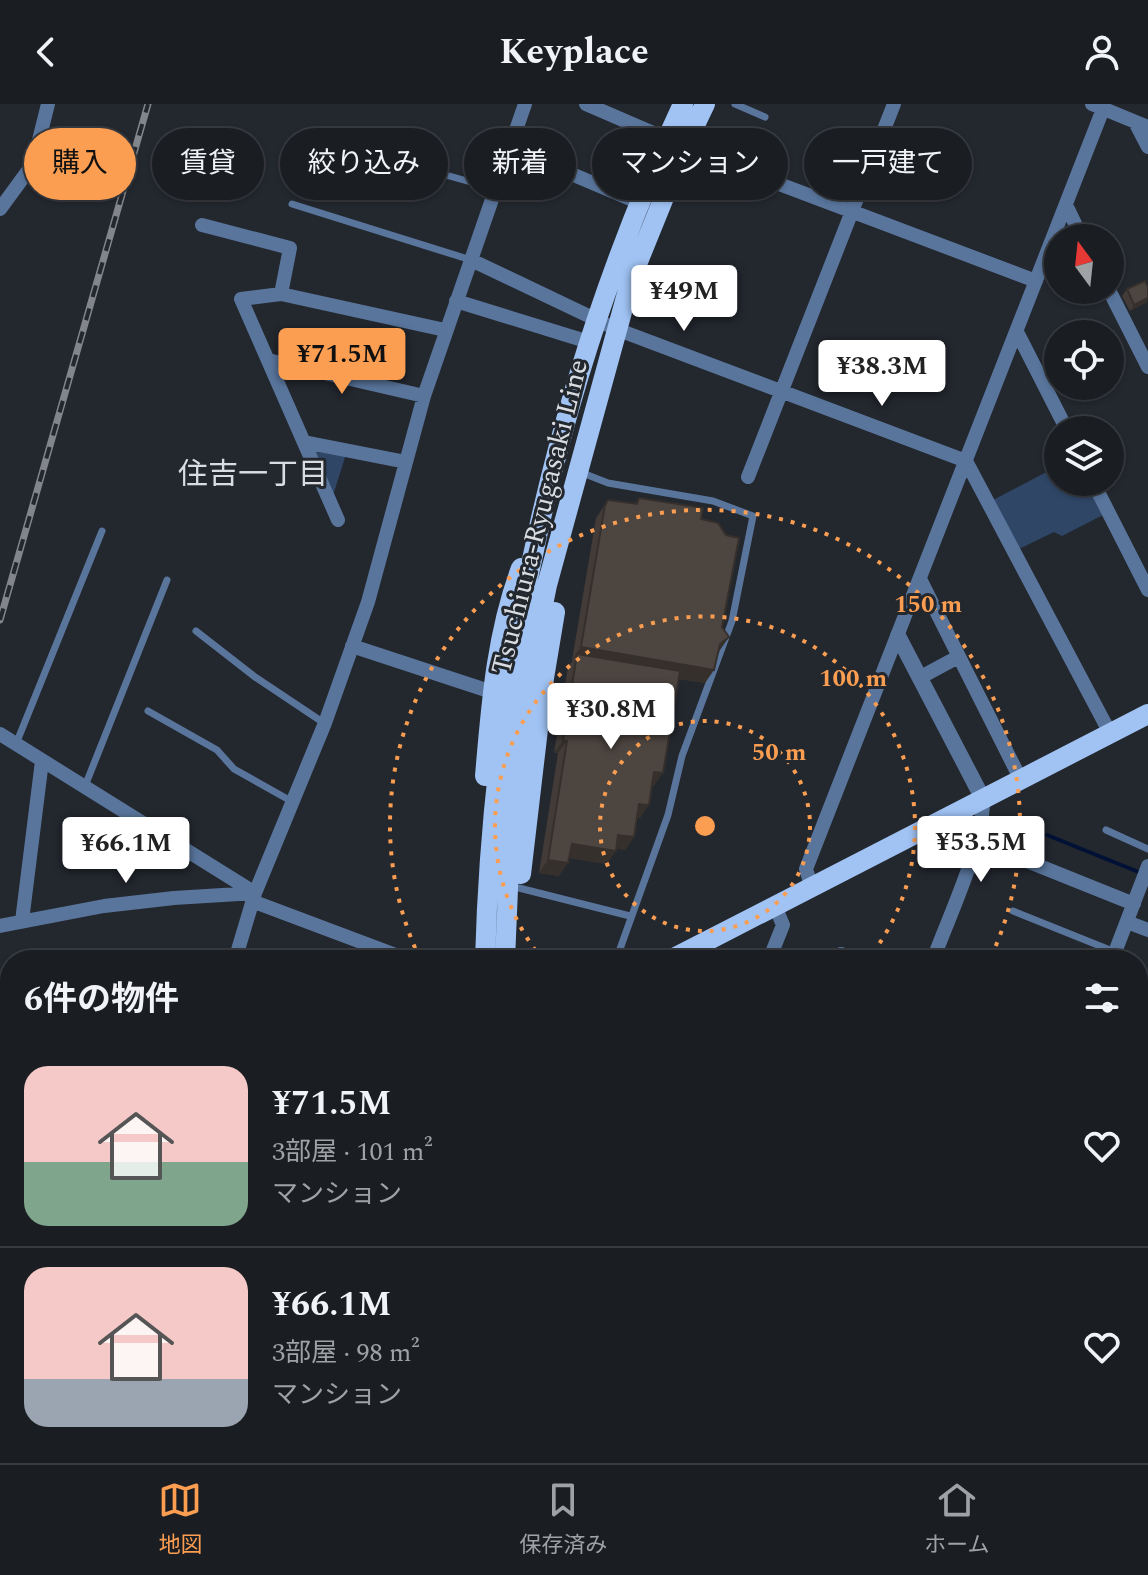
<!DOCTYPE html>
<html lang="ja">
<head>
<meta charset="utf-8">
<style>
	body { margin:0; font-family:Spectral,"Noto Sans JP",serif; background:#272a2f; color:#f1f3f6; height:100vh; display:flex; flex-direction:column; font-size:30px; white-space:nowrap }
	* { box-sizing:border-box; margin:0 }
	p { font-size:26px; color:#9fa2a5 }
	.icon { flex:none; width:44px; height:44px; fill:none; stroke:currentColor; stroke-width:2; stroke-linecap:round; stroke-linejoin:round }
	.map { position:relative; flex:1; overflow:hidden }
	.details { position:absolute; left:0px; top:846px; width:1148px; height:514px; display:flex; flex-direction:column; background:#1a1d22; border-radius:32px 32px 0 0; box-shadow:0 2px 6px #0004,0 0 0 2px #383b40 }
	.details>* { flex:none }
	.guide { position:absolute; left:24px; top:24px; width:1100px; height:72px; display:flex; gap:16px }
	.needle { width:52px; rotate:345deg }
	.tools { position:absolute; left:1044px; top:120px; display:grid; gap:16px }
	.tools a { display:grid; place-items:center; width:80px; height:80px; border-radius:50%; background:#1a1d22; box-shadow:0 2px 6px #0004,0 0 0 2px #383b40; font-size:40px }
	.price { position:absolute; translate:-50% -68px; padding:0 18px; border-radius:8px; background:#fff; color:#222; font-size:26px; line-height:52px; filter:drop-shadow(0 2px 4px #0008) }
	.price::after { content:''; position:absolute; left:50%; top:48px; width:24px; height:18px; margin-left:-12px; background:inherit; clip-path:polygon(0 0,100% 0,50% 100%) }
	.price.on { background:#fb9e51; color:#111 }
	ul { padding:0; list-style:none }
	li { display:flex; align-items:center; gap:24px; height:200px; padding:0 24px }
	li+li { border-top:2px solid #383b40 }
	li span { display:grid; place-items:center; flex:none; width:224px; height:160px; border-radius:24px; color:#555 }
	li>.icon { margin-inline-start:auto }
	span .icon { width:96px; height:96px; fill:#fffc; stroke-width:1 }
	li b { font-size:34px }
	h2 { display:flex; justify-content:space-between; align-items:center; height:96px; padding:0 24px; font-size:34px }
	.tag { padding:0 28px; border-radius:36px; background:#1a1d22; box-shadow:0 2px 6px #0004,0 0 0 2px #383b40; font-size:28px; line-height:72px }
	.tag.on { background:#fb9e51; color:#111 }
	header { display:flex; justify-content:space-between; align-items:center; height:104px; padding:0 24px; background:#1a1d22; font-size:36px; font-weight:700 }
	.tab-bar { display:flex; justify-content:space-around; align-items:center; height:112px; border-top:2px solid #383b40; background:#1a1d22; font-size:22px; color:#9fa2a5 }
	.tab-bar a { display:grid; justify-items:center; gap:4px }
	.tab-bar .on { color:#fb9e51 }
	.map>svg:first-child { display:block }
	.green { fill:#2f4666 }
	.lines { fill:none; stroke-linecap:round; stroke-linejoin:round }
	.stream { stroke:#001135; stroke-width:4 }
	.service { stroke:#59759c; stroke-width:7 }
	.minor { stroke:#59759c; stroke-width:14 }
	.tertiary { stroke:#59759c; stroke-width:16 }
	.secondary { stroke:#74a1e0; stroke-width:16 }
	.primary { stroke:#a0c3f4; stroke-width:20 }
	.rail-casing { stroke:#82868b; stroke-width:7 }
	.rail { stroke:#23272e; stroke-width:4; stroke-dasharray:12; stroke-linecap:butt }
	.wall { fill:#423b37 }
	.shaded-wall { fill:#36302d }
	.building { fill:#4d4540; stroke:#36302d; stroke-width:2 }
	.ring { fill:none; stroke:#fb9e51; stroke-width:4; stroke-dasharray:4 8 }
	.labels { text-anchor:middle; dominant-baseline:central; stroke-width:6; stroke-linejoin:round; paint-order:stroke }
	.street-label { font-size:28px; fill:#d9dde1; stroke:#23272e }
	.neighbourhood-label { font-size:30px; fill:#d9dde1; stroke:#23272e }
	.centre { fill:#fb9e51; stroke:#23272e; stroke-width:4 }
	.ring-label { font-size:24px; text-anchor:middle; font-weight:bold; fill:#fb9e51; stroke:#23272e; stroke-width:6; stroke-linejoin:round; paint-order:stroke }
</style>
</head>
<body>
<header><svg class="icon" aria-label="back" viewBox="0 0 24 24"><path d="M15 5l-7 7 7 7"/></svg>Keyplace<svg class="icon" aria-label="person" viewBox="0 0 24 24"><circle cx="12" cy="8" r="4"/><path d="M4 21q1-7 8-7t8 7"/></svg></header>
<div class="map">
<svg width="1148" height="1359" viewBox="0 0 1148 1359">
	<rect width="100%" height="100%" fill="#23272e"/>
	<path class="green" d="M 304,338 L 347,347 L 331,398 Z
		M 1058,362 L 1058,378 L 1086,378 L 1103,411 L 1062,432 L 1054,428 L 1019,445 L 993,396 Z"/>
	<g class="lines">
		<path class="stream" d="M 1047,731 L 1141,769"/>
		<path class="service" d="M 735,0 L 765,13
			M 399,58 L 496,85
			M 292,100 L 471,156
			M 580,368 L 608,379 L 713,397 L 753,412 L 732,517 L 682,652 L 668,711 L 616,856
			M 196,527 L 255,573 L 324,619
			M 148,607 L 217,646 L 234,665 L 291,697
			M 16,640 L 102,427
			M 85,682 L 167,476
			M 1106,726 L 1148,745
			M 519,784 L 630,812
			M 1013,807 L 1115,848"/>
		<path class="minor" d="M 586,0 L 667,35
			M 1092,0 L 1148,23
			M 1135,18 L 1148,43
			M 510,44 L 640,99
			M 684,44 L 1036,177
			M 1066,101 L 1082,134
			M 0,105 L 33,60 L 48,0
			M 202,121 L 290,144 L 281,190
			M 471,156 L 616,225 L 966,357 L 1110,629
			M 1109,186 L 1148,263
			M 456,197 L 589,238
			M 1017,228 L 1067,326
			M 268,256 L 424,292
			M 304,338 L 406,358
			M 748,373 L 894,0
			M 1093,378 L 1148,486
			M 338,416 L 241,195 L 281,190 L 445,226
			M 920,475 L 1021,676
			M 352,542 L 492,588
			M 921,573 L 958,553
			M 0,630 L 255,789
			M 977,737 L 1134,800
			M 812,784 L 806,765 L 1103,5
			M 252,797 L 409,856
			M 22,817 L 42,657
			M 1127,818 L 1148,826
			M 0,822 L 104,802 L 174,794 L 255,789
			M 841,850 L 861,856
			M 235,856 L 255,789 L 325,619 L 368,498 L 424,292 L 525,0
			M 769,856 L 783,821 L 775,802
			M 933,856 C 949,812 984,740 983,695
			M 1112,856 L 1148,762
			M 0,952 L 10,951
			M 0,1002 L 10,1001
			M 0,1024 L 10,1023
			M 335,1350 L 358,1358
			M 704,1350 L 726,1359
			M 885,1350 L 885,1359
			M 192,1359 L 260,1353
			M 577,1359 L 581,1350
			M 807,1359 L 811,1350"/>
		<path class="tertiary" d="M 898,532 L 983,695
			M 1138,1144 L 1148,1148"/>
		<path class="secondary" d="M 0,1210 L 10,1205"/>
		<path class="primary" d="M 485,672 C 491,602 496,531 521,464
			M 521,770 L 544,574 L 555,508
			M 485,856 C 493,563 558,266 683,0
			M 505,856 L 511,714 L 528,575 L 547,481 L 631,175 L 684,44 L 705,0
			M 670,856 L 1148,610
			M 0,968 L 10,967
			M 0,984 L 10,984
			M 501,1350 L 502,1359
			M 535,1350 L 536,1359"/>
		<g class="rail-casing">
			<path id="rail" d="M 0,516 L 148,0"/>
		</g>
		<use href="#rail" class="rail"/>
	</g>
	<path class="wall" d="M 1127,185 L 1147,198 L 1130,207 L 1122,192 Z
		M 639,394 L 701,415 L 722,523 L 720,546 L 705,579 L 679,575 L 654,682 L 652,682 L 640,714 L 637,714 L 634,733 L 625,746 L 616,744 L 607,760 L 569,754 L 559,772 L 539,769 L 558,649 L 554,649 L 568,563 L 573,556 L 572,556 L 596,414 L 608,396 L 635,400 Z"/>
	<path class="shaded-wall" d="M 1148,194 L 1147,198 L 1130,207 L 1134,201 Z
		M 729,533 L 720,546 L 711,553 L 720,540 Z
		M 581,543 L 714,566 L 705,579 L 576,556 L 577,550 L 572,556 Z
		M 563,636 L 567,637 L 558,649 L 554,649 Z
		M 654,668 L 663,669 L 654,682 L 645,680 Z
		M 639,700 L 649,701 L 640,714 L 630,712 Z
		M 618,731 L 634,733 L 625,746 L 609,744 Z
		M 572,740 L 616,747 L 607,760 L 562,753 Z
		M 548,756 L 568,759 L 559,772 L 539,769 Z"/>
	<path class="building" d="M 1145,177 L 1148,183 L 1148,194 L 1134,201 L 1127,185 Z
		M 639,394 L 703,404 L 701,415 L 718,419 L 726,431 L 739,434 L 722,523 L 729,533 L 720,540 L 714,566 L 581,543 L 605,401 L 608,396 L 637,400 Z
		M 577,550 L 680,567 L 663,669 L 654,668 L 649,701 L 639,700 L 634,733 L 618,731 L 616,747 L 572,740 L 568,759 L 548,756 L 567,637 L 563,636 Z"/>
	<g class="ring">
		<circle cx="705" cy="722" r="105"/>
		<path d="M543 856A210 210 0 1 1 867 856"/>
		<path d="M420 855A315 315 0 1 1 990 855"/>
	</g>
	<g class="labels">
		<g class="street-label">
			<text transform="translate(540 413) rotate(-76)">Tsuchiura-Ryugasaki Line</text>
		</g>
		<g class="neighbourhood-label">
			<text x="253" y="371">住吉一丁目</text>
		</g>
	</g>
	<circle cx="705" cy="722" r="12" class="centre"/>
	<g class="ring-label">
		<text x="928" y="508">150 m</text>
		<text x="853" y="582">100 m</text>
		<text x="779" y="656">50 m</text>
	</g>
</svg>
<div class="tools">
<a><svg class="needle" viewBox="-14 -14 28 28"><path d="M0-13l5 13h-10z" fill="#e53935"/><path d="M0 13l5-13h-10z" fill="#9fa2a5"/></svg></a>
<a><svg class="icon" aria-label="locate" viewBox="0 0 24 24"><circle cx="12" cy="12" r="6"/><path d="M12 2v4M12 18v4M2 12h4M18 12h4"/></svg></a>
<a><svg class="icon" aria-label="layers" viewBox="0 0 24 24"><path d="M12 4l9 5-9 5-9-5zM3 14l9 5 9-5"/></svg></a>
</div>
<b class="price" style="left:684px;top:229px">¥49M</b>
<b class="price on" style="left:342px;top:292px">¥71.5M</b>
<b class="price" style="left:882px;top:304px">¥38.3M</b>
<b class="price" style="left:611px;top:647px">¥30.8M</b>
<b class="price" style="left:981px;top:780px">¥53.5M</b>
<b class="price" style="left:126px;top:781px">¥66.1M</b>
<div class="guide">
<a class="tag on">購入</a>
<a class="tag">賃貸</a>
<a class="tag">絞り込み</a>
<a class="tag">新着</a>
<a class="tag">マンション</a>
<a class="tag">一戸建て</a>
</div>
<section class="details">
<h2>6件の物件<svg class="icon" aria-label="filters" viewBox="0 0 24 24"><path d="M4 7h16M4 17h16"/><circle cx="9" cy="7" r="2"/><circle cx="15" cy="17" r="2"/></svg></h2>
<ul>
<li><span style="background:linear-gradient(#f6c9c9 60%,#7fa58c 0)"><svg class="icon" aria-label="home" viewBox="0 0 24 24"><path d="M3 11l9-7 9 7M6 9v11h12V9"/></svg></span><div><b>¥71.5M</b><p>3部屋 · 101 m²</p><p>マンション</p></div><svg class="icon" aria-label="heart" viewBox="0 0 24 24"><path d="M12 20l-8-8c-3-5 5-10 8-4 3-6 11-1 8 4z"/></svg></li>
<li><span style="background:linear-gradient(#f6c9c9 70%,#9aa5b1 0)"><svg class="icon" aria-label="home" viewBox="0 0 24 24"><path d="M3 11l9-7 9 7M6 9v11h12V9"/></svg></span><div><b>¥66.1M</b><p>3部屋 · 98 m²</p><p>マンション</p></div><svg class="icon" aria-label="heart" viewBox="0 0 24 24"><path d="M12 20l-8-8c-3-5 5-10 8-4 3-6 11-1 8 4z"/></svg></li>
</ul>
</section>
</div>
<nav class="tab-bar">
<a class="on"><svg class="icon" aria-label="map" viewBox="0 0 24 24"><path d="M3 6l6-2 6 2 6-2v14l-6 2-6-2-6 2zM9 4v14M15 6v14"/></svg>地図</a>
<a><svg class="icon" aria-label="saved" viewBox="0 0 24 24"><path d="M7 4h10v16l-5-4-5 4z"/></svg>保存済み</a>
<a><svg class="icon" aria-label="home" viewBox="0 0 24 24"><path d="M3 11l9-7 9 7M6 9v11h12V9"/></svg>ホーム</a>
</nav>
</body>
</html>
